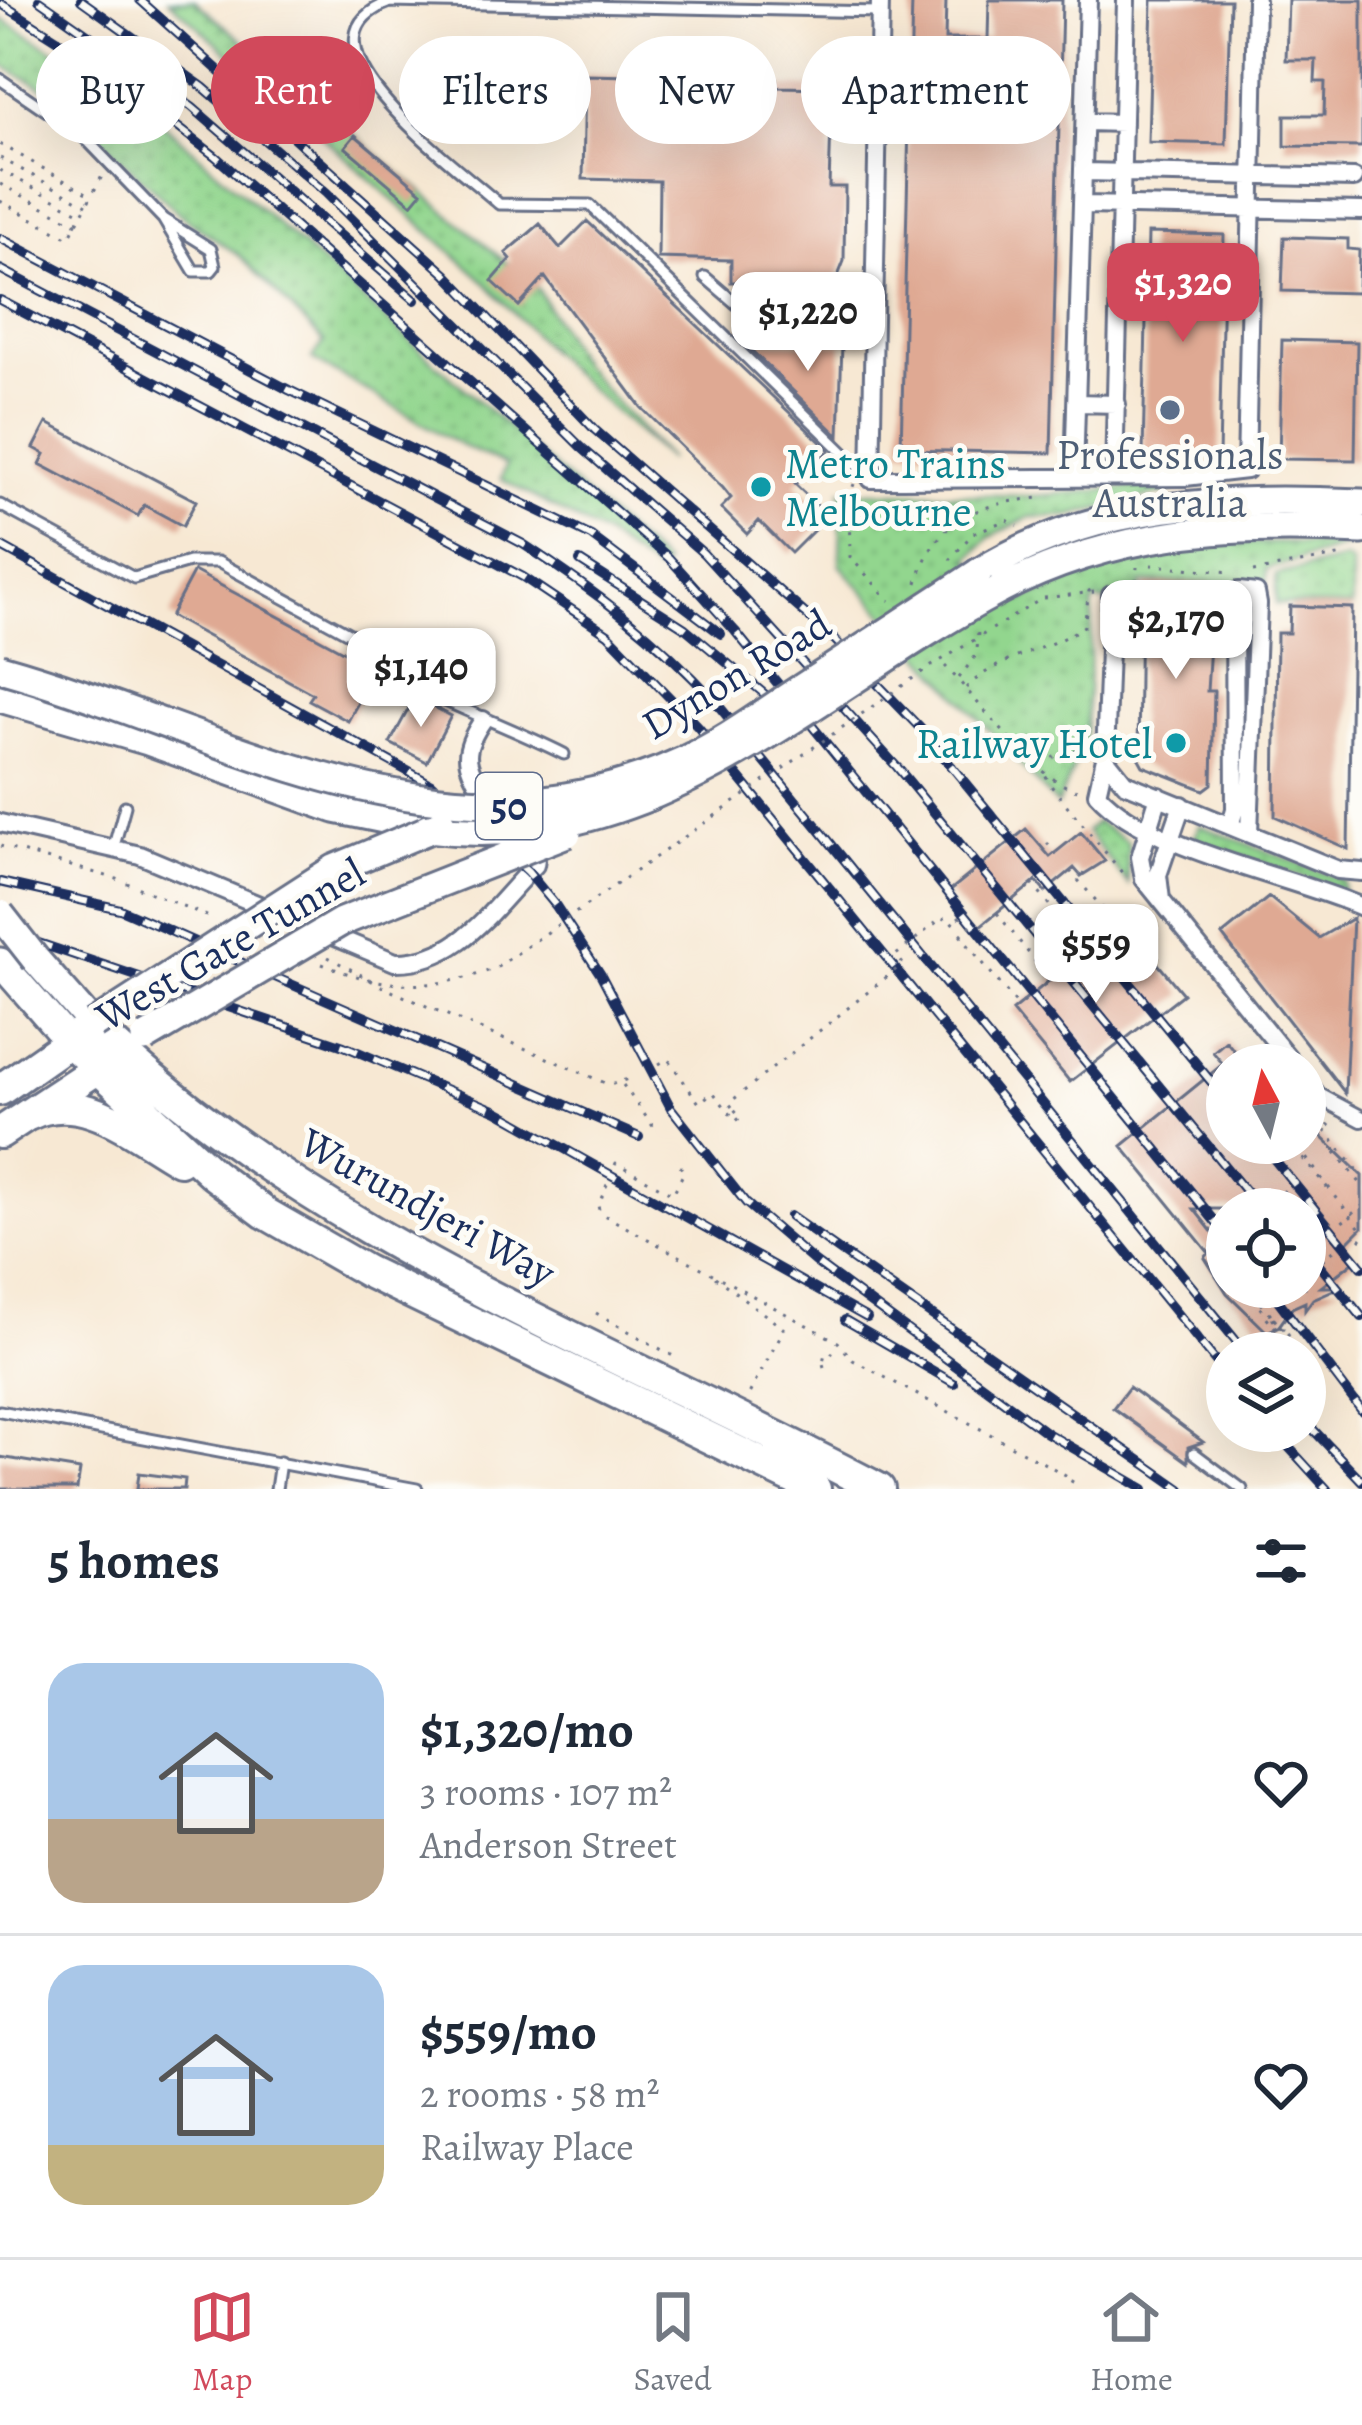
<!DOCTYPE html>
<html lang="en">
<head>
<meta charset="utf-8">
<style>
	body { margin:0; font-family:Alegreya,serif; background:#f6f6f7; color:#1f2937; height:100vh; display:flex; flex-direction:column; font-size:45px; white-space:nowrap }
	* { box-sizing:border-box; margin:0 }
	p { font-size:39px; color:#747a83 }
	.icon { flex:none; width:66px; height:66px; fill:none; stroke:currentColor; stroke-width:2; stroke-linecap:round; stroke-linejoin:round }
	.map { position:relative; height:1489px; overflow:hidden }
	.details { display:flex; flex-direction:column; background:#fff; flex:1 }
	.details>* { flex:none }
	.hud { position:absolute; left:36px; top:36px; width:1290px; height:108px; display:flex; gap:24px }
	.needle { width:78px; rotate:353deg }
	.fabs { position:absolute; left:1206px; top:1044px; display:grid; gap:24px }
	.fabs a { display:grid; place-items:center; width:120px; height:120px; border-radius:50%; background:#fff; box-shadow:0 12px 48px #0002; font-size:60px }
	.price { position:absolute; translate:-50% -102px; padding:0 27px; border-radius:24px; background:#fff; color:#222; font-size:39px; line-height:78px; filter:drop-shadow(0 3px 6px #0008) }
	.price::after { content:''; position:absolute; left:50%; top:72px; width:36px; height:27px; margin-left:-18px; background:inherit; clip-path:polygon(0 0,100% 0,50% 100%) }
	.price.selected { background:#d1495b; color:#fff }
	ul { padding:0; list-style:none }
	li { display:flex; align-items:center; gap:36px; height:300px; padding:0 48px }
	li+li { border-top:3px solid #e0e1e3 }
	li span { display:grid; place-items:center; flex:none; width:336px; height:240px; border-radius:36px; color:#555 }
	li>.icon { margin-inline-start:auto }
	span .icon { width:144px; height:144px; fill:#fffc; stroke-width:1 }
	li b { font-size:51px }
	h2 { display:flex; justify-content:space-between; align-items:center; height:144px; padding:0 48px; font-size:51px }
	.tag { padding:0 42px; border-radius:54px; background:#fff; box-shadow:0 12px 48px #0002; font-size:42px; line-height:108px }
	.tag.selected { background:#d1495b; color:#fff }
	.dock { display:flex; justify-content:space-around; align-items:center; height:168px; border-top:3px solid #e0e1e3; background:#fff; font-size:33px; color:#747a83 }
	.dock a { display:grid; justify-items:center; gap:6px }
	.dock .selected { color:#d1495b }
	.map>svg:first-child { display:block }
	.grass { fill:url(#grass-dots); stroke:#568276; stroke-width:3 }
	.building { fill:#dfa993; fill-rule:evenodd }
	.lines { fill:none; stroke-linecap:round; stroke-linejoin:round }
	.service-casing { stroke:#687087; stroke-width:15 }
	.pedestrian-casing { stroke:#687087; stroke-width:20 }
	.minor-casing { stroke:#687087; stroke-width:22 }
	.primary-casing { stroke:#687087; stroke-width:33 }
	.trunk-casing { stroke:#687087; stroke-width:36 }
	.path { stroke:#687087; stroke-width:3; stroke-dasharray:3 9; stroke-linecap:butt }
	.service { stroke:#fff; stroke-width:9 }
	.pedestrian { stroke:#fff; stroke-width:14 }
	.minor { stroke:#fff; stroke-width:16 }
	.primary { stroke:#fff; stroke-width:27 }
	.trunk { stroke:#fff; stroke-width:30 }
	.rail-casing { stroke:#1b2f5e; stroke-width:10 }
	.rail { stroke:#fdfcf7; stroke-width:6; stroke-dasharray:18; stroke-linecap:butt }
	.primary-bridge-casing { stroke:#687087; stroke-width:33; stroke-linecap:butt }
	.path-bridge { stroke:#687087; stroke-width:3; stroke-dasharray:3 9; stroke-linecap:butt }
	.primary-bridge { stroke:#fff; stroke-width:27 }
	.service-dot { fill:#5c6f8a; stroke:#fdfcf7; stroke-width:4.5 }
	.culture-dot { fill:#0f9aa8; stroke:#fdfcf7; stroke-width:4.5 }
	.labels { text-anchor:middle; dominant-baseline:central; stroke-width:10; stroke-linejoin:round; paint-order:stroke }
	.shield { fill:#fdfcf7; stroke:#5f6c8c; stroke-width:3 }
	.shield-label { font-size:39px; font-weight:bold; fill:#1b2f5e }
	.service-label { font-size:42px; fill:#4e5e75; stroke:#fdfcf7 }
	.culture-label { font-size:42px; fill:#0d838f; stroke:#fdfcf7; text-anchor:start }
	.street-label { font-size:42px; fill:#1b2f5e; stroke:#fdfcf7 }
</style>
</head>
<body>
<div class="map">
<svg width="1362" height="1489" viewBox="0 0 1362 1489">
	<defs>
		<pattern id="grass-dots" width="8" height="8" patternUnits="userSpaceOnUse" patternTransform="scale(3)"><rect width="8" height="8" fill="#92d68e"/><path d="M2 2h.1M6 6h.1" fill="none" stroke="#7db87d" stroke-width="1.8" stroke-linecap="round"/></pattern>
	</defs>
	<rect width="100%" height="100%" fill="#fdfcf7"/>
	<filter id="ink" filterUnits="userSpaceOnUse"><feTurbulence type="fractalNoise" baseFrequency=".00833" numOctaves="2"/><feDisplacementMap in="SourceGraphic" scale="24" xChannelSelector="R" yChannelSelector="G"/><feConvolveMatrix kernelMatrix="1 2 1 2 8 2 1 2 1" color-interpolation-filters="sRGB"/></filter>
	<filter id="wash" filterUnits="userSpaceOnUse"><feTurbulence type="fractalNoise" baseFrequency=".004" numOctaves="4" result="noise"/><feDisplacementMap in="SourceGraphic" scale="48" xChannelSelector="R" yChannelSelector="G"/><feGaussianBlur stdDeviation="2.7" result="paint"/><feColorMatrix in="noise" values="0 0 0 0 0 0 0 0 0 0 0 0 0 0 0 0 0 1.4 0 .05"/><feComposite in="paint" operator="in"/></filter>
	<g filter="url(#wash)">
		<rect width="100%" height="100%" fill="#f7e8d3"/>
		<path class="grass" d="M 169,0 L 194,0 L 538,289 L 580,363 L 669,460 L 561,363 L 483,280 Z
			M 0,18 L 99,77 L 166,126 L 665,565 L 657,572 L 602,534 L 501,479 L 506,465 L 460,445 L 312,359 L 324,342 L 240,256 L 182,216 L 109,147 L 84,110 L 0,64 Z
			M 1174,484 L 1173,491 L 1069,516 L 1030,517 L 989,538 L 969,559 L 1011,603 C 1056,590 1098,564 1144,553 C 1212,538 1282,543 1352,545 L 1267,569 L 1266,583 L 1141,583 L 1138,601 L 1093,601 L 1085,742 L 1057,805 L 840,565 L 841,491 L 1034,496 Z
			M 1346,559 L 1352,565 L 1352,607 L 1276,604 L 1276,575 Z
			M 1097,822 L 1128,842 L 1128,884 L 1086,831 Z
			M 1199,825 L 1343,880 L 1343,891 L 1194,840 Z"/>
		<g id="blocks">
			<path class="building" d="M 912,0 L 946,0 L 945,39 L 988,39 L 989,0 L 1062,0 L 1051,453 L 901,450 Z
				M 1152,0 L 1230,0 L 1226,144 L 1148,142 Z
				M 1288,0 L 1362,0 L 1362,147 L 1285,146 L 1285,115 L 1324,115 L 1325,82 L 1315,82 L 1316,60 L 1286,60 Z
				M 585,75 L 776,79 L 776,87 L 832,88 L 829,187 L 845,187 L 844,261 L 830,296 L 803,286 L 803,304 L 758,304 L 759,282 L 731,282 L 731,260 L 658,258 L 659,181 L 583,179 Z
				M 355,135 L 422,192 L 412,204 L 345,147 Z
				M 587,221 L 829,450 L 795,484 L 828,516 L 791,553 L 759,521 L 747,534 L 721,508 L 731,498 L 723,488 L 641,407 L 545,277 L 519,306 L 492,281 L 511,259 L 506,253 L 540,224 L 560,248 Z
				M 1148,233 L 1224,235 L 1219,457 L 1143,455 Z
				M 1284,237 L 1348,239 L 1348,249 L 1359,250 L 1358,293 L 1282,291 Z
				M 1282,340 L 1357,342 L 1355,460 L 1279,459 Z
				M 743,342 L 842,344 L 839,436 Z
				M 47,423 L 196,501 L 183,526 L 144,505 L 138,516 L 40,464 L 45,454 L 34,448 Z
				M 194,571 L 376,669 L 348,721 L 309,700 L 313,694 L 170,616 Z
				M 1214,584 L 1207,691 L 1214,691 L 1212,784 L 1204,790 L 1143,766 L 1138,757 L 1140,594 L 1145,586 L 1162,584 Z
				M 1290,606 L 1352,608 L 1348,849 L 1275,816 L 1277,633 L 1289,633 Z
				M 415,697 L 451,716 L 427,762 L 390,743 Z
				M 1026,829 L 1050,857 L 1081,832 L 1105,861 L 1081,876 L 1074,868 L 1045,892 L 1036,881 L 979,927 L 948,892 Z
				M 1269,897 L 1319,938 L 1353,918 L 1345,1093 L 1222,935 Z
				M 1138,940 L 1183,994 L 1070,1082 L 1012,1011 L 1094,944 L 1110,964 Z
				M 1226,1041 L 1246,1065 L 1227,1065 L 1227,1143 L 1305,1143 L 1316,1131 L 1362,1176 L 1362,1228 L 1344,1246 L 1353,1262 L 1321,1287 L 1340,1287 L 1313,1299 L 1305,1310 L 1305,1302 L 1292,1308 L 1279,1326 L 1267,1332 L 1227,1293 L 1205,1258 L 1209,1253 L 1122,1146 L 1223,1064 L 1213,1052 ZM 1194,1209 L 1305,1209 L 1305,1287 L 1227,1287 L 1227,1240 L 1221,1243 Z
				M 1129,1387 L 1203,1442 L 1188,1447 L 1188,1462 L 1113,1408 Z
				M 0,1457 L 80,1470 L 77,1489 L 0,1489 Z
				M 139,1473 L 185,1479 L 184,1489 L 137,1489 Z"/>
		</g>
	</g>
	<g filter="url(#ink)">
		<use href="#blocks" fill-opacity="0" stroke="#687087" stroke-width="3"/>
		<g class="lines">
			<g class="service-casing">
				<path id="service" d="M 0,79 L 82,135 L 163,219 L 211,249 L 215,266 L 211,271 L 194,271 L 163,219
					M 705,277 L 747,313 L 874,317
					M 871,479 L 590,205 L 499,204 C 460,168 281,42 390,2 L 878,12
					M 0,505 L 134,578 L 189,562 L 218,562 L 407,665 L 398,679 C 454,707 508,726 564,754
					M 114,846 L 125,806
					M 0,1411 L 417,1489
					M 1194,1453 L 1242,1489
					M 276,1489 L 280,1462"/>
			</g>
			<g class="pedestrian-casing">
				<path id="pedestrian" d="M 1307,1081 L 1319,1096 L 1362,1119"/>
			</g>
			<g class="minor-casing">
				<path id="minor" d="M 880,0 L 871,479 L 900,479 L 1185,477 L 1246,470 L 1256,0
					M 1086,122 L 1123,123
					M 1085,172 L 1354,178
					M 1085,205 L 1362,211
					M 1077,403 L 1117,404
					M 1074,475 L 1088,0
					M 1114,475 L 1126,0
					M 1111,595 L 1105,758 L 1097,793 C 1147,850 1289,875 1362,907
					M 1105,758 L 1125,783 L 1338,870 L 1362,872
					M 483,791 C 463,763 463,749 483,720
					M 1159,796 L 1140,857 L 1144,879 L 1294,1065
					M 0,823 L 140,855 L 395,962 C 460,963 493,907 535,865 L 537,851
					M 1230,826 L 1235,809 L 1234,600 L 1239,591 L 1256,593 L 1258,604 L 1249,833
					M 1161,900 L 1158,875 L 1182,805
					M 1305,1078 L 1307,1081"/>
			</g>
			<g class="primary-casing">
				<path id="primary" d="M 978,573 C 1094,500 1229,497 1362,503
					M 998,591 C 1115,530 1232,523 1362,530
					M 0,698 L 148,741 L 335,809 L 428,828
					M 36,960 L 93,1025
					M 0,962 L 69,1041"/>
			</g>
			<g class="trunk-casing">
				<path id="trunk" d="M 69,1041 L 213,1174 L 265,1213 L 366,1271 L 815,1489
					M 0,1090 L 93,1025 C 311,1237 613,1349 879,1489
					M 28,1115 C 82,1088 132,1133 179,1160
					M 0,1133 L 112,1059"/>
			</g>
			<path class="path" d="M 0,144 L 90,195
				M 0,158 L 87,205
				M 0,170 L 81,213
				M 0,184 L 77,224
				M 0,201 L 69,238 L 102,176
				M 854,484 L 849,498 L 850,557 L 890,601
				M 851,519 L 891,500
				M 950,560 L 973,533 L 1007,520 L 1018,526
				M 1151,565 L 1231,572
				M 1253,572 L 1343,555
				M 917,583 C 934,519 979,503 1040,498
				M 1127,597 L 1135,597 L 1137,567
				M 1044,598 L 1094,592
				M 945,666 C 974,695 1040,785 1078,790
				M 959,678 L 977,654 L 978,629
				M 966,688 C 998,656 1046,652 1084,626 L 1089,591 L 1095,587
				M 1042,764 L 1068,749 L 1087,752
				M 1040,765 L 1052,787 L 1124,875
				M 1047,843 L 1058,856
				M 1070,871 L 1128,937 L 1120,943
				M 1032,884 L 1086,950
				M 997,913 L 1050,980
				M 958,918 L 962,915 L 971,926
				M 960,935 L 1018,1006 L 1028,998
				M 328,957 L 387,989 L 610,1085 L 628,1079
				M 1077,958 L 1094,944
				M 1044,985 L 1061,971
				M 659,1064 L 668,1059 L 699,1103 L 713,1092 L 736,1121 L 741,1117 L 732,1107
				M 623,1085 L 655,1129
				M 1310,1112 L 1362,1176
				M 1330,1124 L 1321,1135 L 1362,1185
				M 1295,1149 L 1331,1192
				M 1290,1151 L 1297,1146 L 1362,1231
				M 680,1166 L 684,1172 L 673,1194 L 616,1163 L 598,1206 L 600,1213 L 838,1342 L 853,1360 L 1073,1479 L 1068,1489
				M 1283,1191 L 1297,1209
				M 1281,1196 L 1291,1209
				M 1273,1200 L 1290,1186
				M 1305,1219 L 1319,1241 L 1305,1227
				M 1223,1239 L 1211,1248 L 1227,1267
				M 1360,1240 L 1362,1238
				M 1217,1246 L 1227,1258
				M 1305,1252 L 1362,1206
				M 1322,1260 L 1339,1247
				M 715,1277 L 784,1329 L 748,1396
				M 1243,1287 C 1255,1297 1264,1305 1273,1317 L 1269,1320 C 1260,1309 1255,1300 1250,1287
				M 1254,1294 L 1263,1287
				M 596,1313 L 673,1356
				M 1274,1318 L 1283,1328 L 1279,1332 L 1270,1320 L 1274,1318 L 1287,1335 L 1295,1329
				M 824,1367 L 821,1357 L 829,1359 L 837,1344"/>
			<use href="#service" class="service"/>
			<use href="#pedestrian" class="pedestrian"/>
			<use href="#minor" class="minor"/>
			<use href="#primary" class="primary"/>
			<use href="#trunk" class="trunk"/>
			<g class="rail-casing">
				<path id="rail" d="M 39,0 L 192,107 L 415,300
					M 81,0 L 203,87 L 326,193 L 581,447 L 703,553 L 897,767 L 1260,1209
					M 140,0 L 446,274 L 595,430 L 832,637 L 920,728 L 1227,1101
					M 0,3 L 98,65 L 215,156 L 669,558 L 735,631 L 1227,1236
					M 0,238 L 289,390 L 591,536 L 721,634
					M 0,269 L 523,544 C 594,590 657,638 714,700 L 1246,1353
					M 0,300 L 523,577 L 608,634 L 698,727 L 1227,1375
					M 0,546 L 431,784 L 528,872 L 556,906 L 601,975 L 671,1108 L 746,1203 L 815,1262 L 1047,1433 L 1144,1489
					M 580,561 L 685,628 L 779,706
					M 0,882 L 120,909 L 639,1137
					M 0,930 L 344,1046 L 497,1111 L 867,1318
					M 1261,1143 L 1362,1267
					M 790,1216 L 1181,1489
					M 1305,1247 L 1362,1317
					M 1268,1287 L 1362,1411
					M 845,1320 L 954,1383
					M 1305,1421 L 1362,1481
					M 1274,1431 L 1327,1489"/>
			</g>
			<use href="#rail" class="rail"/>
			<g class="primary-bridge-casing">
				<path id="primary-bridge" d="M 0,668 C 234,734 440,873 685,760 C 724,742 759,716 794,693 C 855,653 917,613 978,573
					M 428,828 C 655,858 814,689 998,591
					M 0,914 L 36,960
					M 93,1025 L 334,869 L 442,824
					M 145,1038 L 341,922 L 567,833"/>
			</g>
			<path class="path-bridge" d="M 0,846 L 117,879 L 214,919
				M 960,935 L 975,922
				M 322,964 C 383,989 434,992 496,968 L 925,670 L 1043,598
				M 732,1107 L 729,1103 L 903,964 L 896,955 L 943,917 L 950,925 L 958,918"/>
			<use href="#primary-bridge" class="primary-bridge"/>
		</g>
	</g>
	<circle class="service-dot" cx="1170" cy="410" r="12"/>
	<g class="culture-dot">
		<circle cx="761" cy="487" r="12"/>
		<circle cx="1176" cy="743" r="12"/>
	</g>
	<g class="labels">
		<rect class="shield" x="476" y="773" width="66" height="66" rx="9"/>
		<g class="shield-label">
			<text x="509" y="806">50</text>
		</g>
		<g class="service-label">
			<text x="1170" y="454">Professionals<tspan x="1170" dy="48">Australia</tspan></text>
		</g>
		<g class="culture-label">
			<text x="785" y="463">Metro Trains<tspan x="785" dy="48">Melbourne</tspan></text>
			<text x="1152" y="743" text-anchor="end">Railway Hotel</text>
		</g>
		<g class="street-label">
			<text transform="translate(736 674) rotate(-31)">Dynon Road</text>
			<text transform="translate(230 944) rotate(-30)">West Gate Tunnel</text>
			<text transform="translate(428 1207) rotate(29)">Wurundjeri Way</text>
		</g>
	</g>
</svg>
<div class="fabs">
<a><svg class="needle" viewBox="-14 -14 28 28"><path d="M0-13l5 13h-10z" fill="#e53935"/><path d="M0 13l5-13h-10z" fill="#747a83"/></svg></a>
<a><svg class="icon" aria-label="locate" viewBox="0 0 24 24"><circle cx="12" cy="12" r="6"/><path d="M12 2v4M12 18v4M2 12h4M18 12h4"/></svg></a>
<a><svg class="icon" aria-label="layers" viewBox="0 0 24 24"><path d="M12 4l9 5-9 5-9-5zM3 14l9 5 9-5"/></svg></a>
</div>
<b class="price selected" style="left:1183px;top:345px">$1,320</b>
<b class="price" style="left:808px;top:374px">$1,220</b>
<b class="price" style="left:1176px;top:682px">$2,170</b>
<b class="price" style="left:421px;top:730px">$1,140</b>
<b class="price" style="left:1096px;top:1006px">$559</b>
<div class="hud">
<a class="tag">Buy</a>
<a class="tag selected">Rent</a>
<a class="tag">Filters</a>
<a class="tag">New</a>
<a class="tag">Apartment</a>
</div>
</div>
<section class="details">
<h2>5 homes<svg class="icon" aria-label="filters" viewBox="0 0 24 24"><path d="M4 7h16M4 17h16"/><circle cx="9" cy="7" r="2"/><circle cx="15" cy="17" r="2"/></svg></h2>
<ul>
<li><span style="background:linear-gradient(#a9c7e8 65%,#b9a48a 0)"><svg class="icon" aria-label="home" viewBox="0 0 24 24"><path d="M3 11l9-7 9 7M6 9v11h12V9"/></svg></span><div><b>$1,320/mo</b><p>3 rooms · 107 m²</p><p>Anderson Street</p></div><svg class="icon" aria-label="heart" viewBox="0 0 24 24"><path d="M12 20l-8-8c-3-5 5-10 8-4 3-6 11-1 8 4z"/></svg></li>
<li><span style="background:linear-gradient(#a9c7e8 75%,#c2b280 0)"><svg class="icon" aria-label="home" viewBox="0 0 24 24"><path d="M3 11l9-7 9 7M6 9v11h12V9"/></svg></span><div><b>$559/mo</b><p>2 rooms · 58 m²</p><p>Railway Place</p></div><svg class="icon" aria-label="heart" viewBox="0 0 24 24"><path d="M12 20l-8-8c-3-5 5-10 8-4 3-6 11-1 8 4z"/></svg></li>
</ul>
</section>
<nav class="dock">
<a class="selected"><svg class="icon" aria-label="map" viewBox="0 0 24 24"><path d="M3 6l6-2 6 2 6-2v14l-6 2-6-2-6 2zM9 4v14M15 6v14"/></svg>Map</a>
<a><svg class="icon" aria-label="saved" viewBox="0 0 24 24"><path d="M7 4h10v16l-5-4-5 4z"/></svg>Saved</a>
<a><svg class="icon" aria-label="home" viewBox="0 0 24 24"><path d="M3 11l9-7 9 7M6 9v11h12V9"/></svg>Home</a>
</nav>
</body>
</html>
